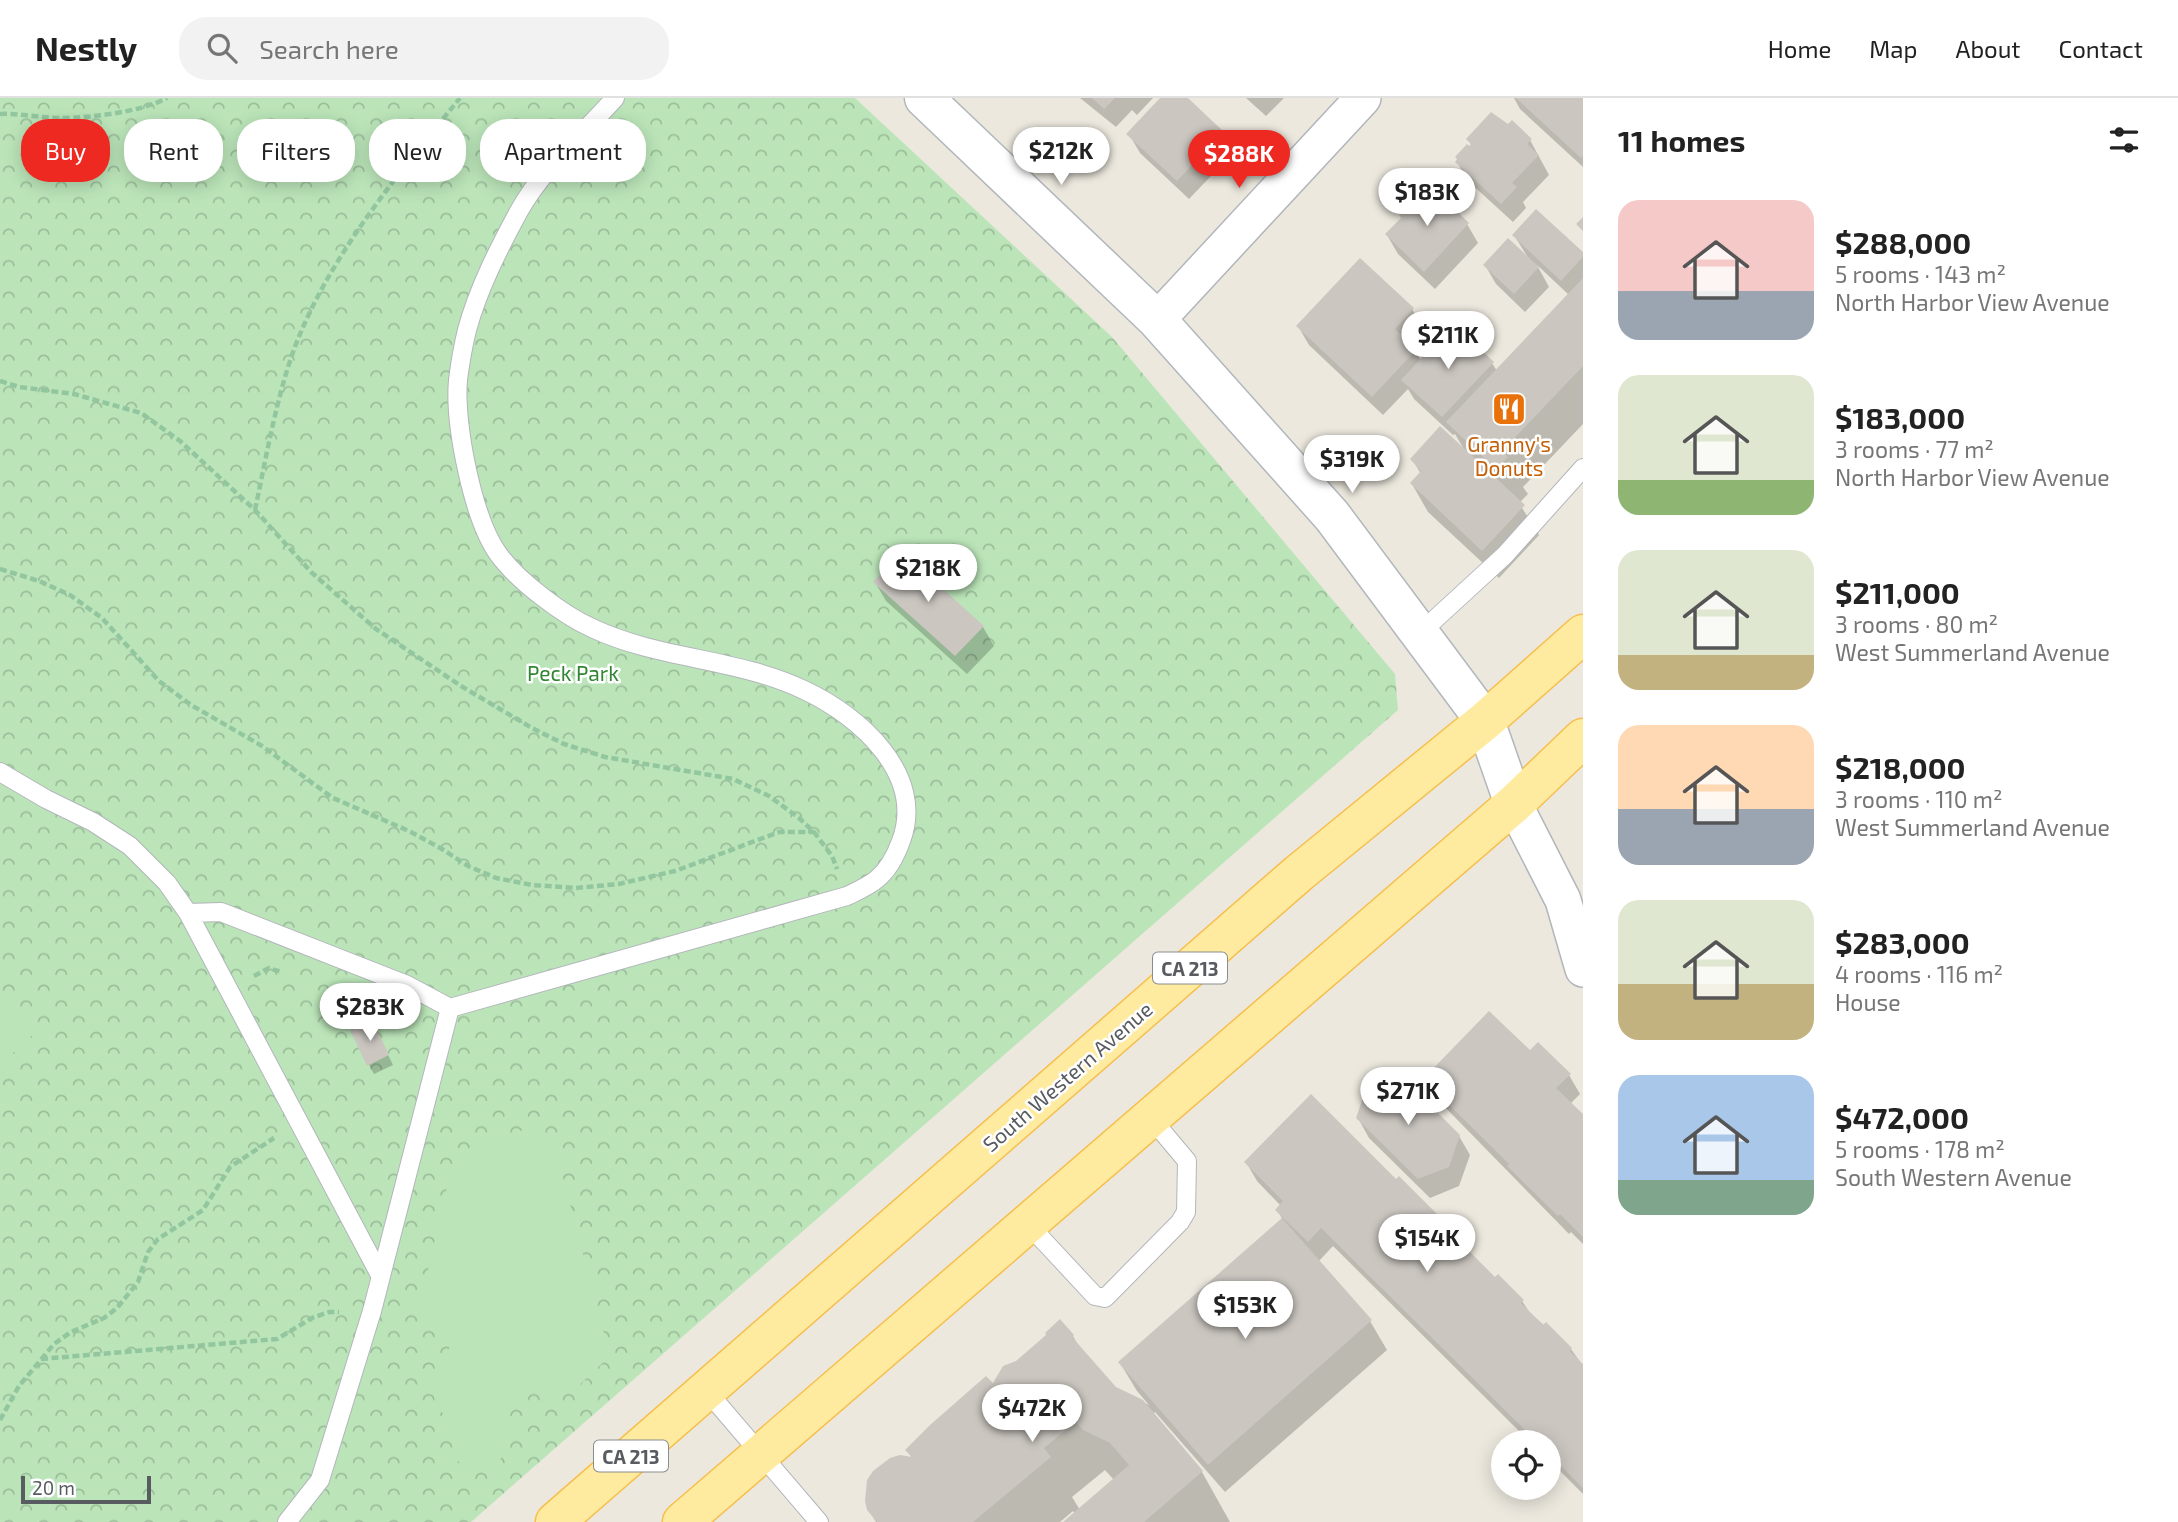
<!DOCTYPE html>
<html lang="en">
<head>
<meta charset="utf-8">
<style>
	body { margin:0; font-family:"Exo 2",sans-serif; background:#f2f2f2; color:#222; height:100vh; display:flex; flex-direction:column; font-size:26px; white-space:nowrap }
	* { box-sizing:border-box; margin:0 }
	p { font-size:23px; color:#767676 }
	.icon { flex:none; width:38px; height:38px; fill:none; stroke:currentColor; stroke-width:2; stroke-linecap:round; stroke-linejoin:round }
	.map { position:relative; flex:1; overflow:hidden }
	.drawer { display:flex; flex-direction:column; background:#fff; width:595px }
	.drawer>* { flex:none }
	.guide { position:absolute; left:21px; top:21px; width:665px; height:63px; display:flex; gap:14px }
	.controls { position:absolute; left:1491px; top:1332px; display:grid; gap:14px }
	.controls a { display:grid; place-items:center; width:70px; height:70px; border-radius:50%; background:#fff; box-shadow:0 4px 18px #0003; font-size:35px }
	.scale { position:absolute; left:21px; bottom:18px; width:130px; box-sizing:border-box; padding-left:7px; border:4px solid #585c60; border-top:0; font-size:19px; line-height:24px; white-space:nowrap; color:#585c60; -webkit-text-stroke:5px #fff; paint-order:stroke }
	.price { position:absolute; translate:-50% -60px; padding:0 16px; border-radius:24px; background:#fff; color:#222; font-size:23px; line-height:46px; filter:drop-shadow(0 2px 4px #0008) }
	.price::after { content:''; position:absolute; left:50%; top:42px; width:21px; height:16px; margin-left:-10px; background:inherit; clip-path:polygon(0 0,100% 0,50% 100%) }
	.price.selected { background:#ee2922; color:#fff }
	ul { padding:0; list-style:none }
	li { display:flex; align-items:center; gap:21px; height:175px; padding:0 35px }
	li span { display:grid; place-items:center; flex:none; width:196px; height:140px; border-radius:21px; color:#555 }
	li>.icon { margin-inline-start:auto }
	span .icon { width:84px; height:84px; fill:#fffc; stroke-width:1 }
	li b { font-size:30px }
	h2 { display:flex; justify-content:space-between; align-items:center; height:84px; padding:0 35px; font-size:30px }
	.pill { padding:0 24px; border-radius:28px; background:#fff; box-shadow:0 4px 18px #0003; font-size:24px; line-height:63px }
	.pill.selected { background:#ee2922; color:#fff }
	header { display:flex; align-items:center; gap:42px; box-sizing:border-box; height:98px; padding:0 35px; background:#fff; border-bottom:2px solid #e0e0e0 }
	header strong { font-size:33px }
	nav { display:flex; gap:38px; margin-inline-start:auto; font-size:24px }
	.search { width:490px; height:63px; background:#f2f2f2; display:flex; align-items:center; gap:18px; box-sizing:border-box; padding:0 24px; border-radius:28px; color:#767676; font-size:26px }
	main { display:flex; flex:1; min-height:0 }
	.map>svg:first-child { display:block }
	.forest { fill:url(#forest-crowns) }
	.pitch { fill:#bbe5b9 }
	.shadow { fill:#0003; fill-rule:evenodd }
	.building { fill:#cbc6c0 }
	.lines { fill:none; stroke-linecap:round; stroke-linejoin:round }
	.service-casing { stroke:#b2b6ba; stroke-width:20 }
	.minor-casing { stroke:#b2b6ba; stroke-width:38 }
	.secondary-casing { stroke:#b2b7bc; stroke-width:41 }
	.primary-casing { stroke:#f6bf4d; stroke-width:41 }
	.path { stroke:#92c69f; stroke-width:4.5; stroke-dasharray:7 3.5; stroke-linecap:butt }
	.service { stroke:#fff; stroke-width:18 }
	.minor { stroke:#fff; stroke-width:35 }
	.secondary { stroke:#fff; stroke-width:38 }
	.primary { stroke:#ffeba0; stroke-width:38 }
	.labels { text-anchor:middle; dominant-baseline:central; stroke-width:5; stroke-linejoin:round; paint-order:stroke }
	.shield { fill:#fff; stroke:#8a8d90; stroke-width:2 }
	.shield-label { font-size:19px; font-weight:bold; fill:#585c60 }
	.food-label { font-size:21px; fill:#c56008; stroke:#fff }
	.park-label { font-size:21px; fill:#318632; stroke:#fff }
	.street-label { font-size:21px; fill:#585c60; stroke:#fff }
</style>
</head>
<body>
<header>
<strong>Nestly</strong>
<div class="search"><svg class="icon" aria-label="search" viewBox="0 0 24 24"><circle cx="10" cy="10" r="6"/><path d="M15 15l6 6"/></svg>Search here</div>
<nav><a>Home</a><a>Map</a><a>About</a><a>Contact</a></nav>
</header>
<main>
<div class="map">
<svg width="1583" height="1424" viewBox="0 0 1583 1424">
	<defs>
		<pattern id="forest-crowns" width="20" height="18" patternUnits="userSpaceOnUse" patternTransform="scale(1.75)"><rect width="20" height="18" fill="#bbe5b9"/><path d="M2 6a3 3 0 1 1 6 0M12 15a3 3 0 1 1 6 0" fill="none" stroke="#9bbd9a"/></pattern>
	</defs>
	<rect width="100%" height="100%" fill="#ece8de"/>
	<path class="forest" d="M 0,0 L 855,0 L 1112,239 L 1395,576 L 1398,612 L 471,1424 L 0,1424 Z"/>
	<path class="pitch" d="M 0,893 L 37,933 L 0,967 Z
		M 517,1032 L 535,1035 L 555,1049 L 610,1258 L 575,1291 L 530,1292 L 505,1320 C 510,1347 507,1355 489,1376 L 462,1368 L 452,1354 L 456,1339 L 434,1300 L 450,1248 L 418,1216 L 448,1086 L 481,1050 Z"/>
	<path class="shadow" d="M 1080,0 L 1153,0 L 1137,17 L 1132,12 L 1116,29 Z
		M 1163,0 L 1186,0 L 1223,35 L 1234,54 L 1189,101 L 1140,55 L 1129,36 Z
		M 1246,0 L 1284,0 L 1266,18 Z
		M 1514,0 L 1583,0 L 1583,69 L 1520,11 Z
		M 1508,29 L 1530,42 L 1549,77 L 1523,104 L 1526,110 L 1513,124 L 1468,83 L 1457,64 L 1472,48 L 1468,41 Z
		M 1536,113 L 1583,157 L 1583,326 L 1523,389 L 1528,396 L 1519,405 L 1539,437 L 1499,480 L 1428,414 L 1412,386 L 1421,376 L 1412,361 L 1465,353 L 1455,336 L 1453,337 L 1414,301 L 1408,291 L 1383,317 L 1309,247 L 1298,228 L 1412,211 L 1423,230 L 1409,246 L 1421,262 L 1492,265 L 1497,273 L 1569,197 L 1537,167 L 1549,189 L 1525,214 L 1496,186 L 1485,167 L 1527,158 L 1514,137 Z
		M 1467,126 L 1478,145 L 1435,191 L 1398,156 L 1387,137 Z
		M 875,484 L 983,529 L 994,548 L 967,576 L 886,503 Z
		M 376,932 L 393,967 L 374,976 L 369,967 Z
		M 1530,955 L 1569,977 L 1580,996 L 1570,1006 L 1583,1019 L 1583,1146 L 1571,1134 L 1569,1136 L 1436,1000 L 1425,981 Z
		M 1358,1020 L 1459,1038 L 1470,1057 L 1459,1088 L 1430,1100 L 1369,1040 Z
		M 1246,1064 L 1397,1084 L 1448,1129 L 1456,1143 L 1495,1181 L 1522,1203 L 1530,1215 L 1571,1251 L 1583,1268 L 1583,1396 L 1549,1362 L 1549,1344 L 1530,1344 L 1333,1148 L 1318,1164 L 1370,1223 L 1387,1252 L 1225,1394 L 1155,1314 L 1153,1316 L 1202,1374 L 1230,1424 L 1066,1424 L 1075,1416 L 1073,1413 L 1060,1424 L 876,1424 L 869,1412 L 912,1361 L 908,1352 L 993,1288 L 1073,1238 L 1080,1251 L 1115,1290 L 1149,1307 L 1137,1293 L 1120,1265 L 1283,1122 L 1277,1112 L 1281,1108 L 1257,1083 ZM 1105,1372 L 1114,1382 L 1080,1412 L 1072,1399 Z"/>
	<path class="building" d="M 1092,0 L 1115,0 L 1104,11 Z
		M 1160,0 L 1188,0 L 1224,34 L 1177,83 L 1126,36 Z
		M 1516,0 L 1583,0 L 1583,58 L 1581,60 Z
		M 1491,14 L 1508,26 L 1512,22 L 1532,41 L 1527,46 L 1539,57 L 1512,85 L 1517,89 L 1501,106 L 1455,64 L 1457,61 L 1455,59 L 1467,46 L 1469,48 L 1471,46 L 1466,41 Z
		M 1431,88 L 1469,125 L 1424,174 L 1385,136 L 1401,120 L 1399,117 L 1423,92 L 1425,94 Z
		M 1536,111 L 1583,154 L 1583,159 L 1561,183 L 1512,137 Z
		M 1583,119 L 1583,133 L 1576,126 Z
		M 1508,140 L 1539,169 L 1514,196 L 1483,167 Z
		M 1360,160 L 1414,210 L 1395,231 L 1417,251 L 1372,299 L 1296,228 Z
		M 1583,180 L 1583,268 L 1502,353 L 1508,359 L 1496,371 L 1446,324 Z
		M 1453,226 L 1494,264 L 1442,319 L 1401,282 Z
		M 1440,328 L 1525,407 L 1482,453 L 1410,385 L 1421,373 L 1410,361 Z
		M 901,453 L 984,528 L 955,558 L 873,484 Z
		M 1489,913 L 1530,952 L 1538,944 L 1571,976 L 1556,990 L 1583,1016 L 1583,1139 L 1560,1116 L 1558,1118 L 1507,1068 L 1509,1066 L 1423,981 Z
		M 372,921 L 389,957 L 367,968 L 350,932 Z
		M 1400,977 L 1460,1037 L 1449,1069 L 1418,1081 L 1356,1020 L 1367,988 Z
		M 1311,996 L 1396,1081 L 1399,1078 L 1449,1128 L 1447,1131 L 1495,1179 L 1498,1176 L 1524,1202 L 1521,1205 L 1543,1227 L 1546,1224 L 1572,1250 L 1570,1253 L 1583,1266 L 1583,1390 L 1549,1356 L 1549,1344 L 1537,1344 L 1321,1130 L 1308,1144 L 1275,1112 L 1283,1103 L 1244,1064 Z
		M 1282,1120 L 1372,1222 L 1208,1367 L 1118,1264 Z
		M 1060,1221 L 1074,1237 L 1072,1239 L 1116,1289 L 1143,1302 L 1203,1373 L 1144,1424 L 1063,1424 L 1129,1367 L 1110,1345 L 1083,1332 L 1076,1324 L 1044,1350 L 1051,1359 L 973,1424 L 877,1424 L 867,1412 L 865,1403 L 867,1382 L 873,1373 L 890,1360 L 900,1357 L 912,1359 L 905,1352 L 930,1327 L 986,1278 L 993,1285 L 1003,1268 L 1016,1263 L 1046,1237 L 1045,1235 Z"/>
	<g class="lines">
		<g class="service-casing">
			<path id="service" d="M 1420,535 L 1505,457 L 1583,370
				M 0,674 L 46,701 L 93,724 L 130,748 L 167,785 L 188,815 L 380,1177
				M 188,815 L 221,814 L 407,887 L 450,910 L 847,798 C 857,793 869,788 877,781 C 888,772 896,757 901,743 C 926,677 860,618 804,592 C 737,560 660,562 592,530 C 563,517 518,483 499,457 C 473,422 454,326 458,282 C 460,266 463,248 467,232 C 478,191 499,150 519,113 C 543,70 583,36 615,0
				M 1027,1125 L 1095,1198 L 1105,1200 L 1112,1193 L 1180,1124 L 1186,1114 L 1187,1063 L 1150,1019
				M 706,1292 L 819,1424
				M 287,1424 L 320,1382 L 372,1213 L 450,910"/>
		</g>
		<g class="minor-casing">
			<path id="minor" d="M 1157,222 L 1363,0
				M 1514,706 L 1563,802 L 1583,871"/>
		</g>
		<g class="secondary-casing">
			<path id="secondary" d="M 924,0 L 1157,222 L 1332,418 L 1485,623 L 1514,706"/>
		</g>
		<g class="primary-casing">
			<path id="primary" d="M 555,1424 L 1299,775 L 1485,623 L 1583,536
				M 682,1424 L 1514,706 L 1583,640"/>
		</g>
		<path class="path" d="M 0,16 C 20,15 40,20 60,20 C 90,20 141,14 167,0
			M 0,283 L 19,289 L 74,296 L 141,315 L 180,343 L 255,412 L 311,474 L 376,531 L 461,588 L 532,630 L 564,646 L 605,659 L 733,681 L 769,698 L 799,720 L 814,734 L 832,758 L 837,771
			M 255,412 C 266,360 275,307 292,257 C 325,163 398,76 460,0
			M 0,471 L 39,483 L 70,497 L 102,520 L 159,583 L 191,607 L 262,648 L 333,700 L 409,733 L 442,751 L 468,768 L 496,780 L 532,787 L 576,790 L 619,786 L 675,773 L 779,734 L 814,734
			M 254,878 L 269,870 L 281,874
			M 41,1261 L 277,1241 L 312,1220 L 329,1214 L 339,1214
			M 0,1322 L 19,1288 L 54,1246 L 71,1234 L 104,1220 L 117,1210 L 138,1184 L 148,1154 L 158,1141 L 203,1112 L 230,1069 L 274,1040"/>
		<use href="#service" class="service"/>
		<use href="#minor" class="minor"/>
		<use href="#secondary" class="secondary"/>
		<use href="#primary" class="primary"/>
	</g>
	<defs>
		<g id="restaurant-square" transform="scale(1.75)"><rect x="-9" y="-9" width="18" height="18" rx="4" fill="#e8710a" stroke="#fff"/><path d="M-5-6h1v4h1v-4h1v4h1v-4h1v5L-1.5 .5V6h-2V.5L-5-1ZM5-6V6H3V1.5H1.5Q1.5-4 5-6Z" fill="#fff"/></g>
	</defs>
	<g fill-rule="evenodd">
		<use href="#restaurant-square" x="1509" y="311"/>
	</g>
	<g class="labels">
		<g class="shield">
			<rect x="1153" y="854.5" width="74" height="31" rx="5"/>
			<rect x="594" y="1342.5" width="74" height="31" rx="5"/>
		</g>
		<g class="shield-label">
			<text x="1190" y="870">CA 213</text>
			<text x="631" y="1358">CA 213</text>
		</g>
		<g class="food-label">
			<text x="1509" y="345">Granny's<tspan x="1509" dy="24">Donuts</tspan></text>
		</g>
		<g class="park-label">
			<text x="573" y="574">Peck Park</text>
		</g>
		<g class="street-label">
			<text transform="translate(1067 978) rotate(-41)">South Western Avenue</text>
		</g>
	</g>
</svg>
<div class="controls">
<a><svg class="icon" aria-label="locate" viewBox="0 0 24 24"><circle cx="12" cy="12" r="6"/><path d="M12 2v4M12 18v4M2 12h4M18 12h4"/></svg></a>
</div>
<div class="scale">20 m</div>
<b class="price" style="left:1061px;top:89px">$212K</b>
<b class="price selected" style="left:1239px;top:92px">$288K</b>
<b class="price" style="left:1427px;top:130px">$183K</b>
<b class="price" style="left:1448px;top:273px">$211K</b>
<b class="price" style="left:1352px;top:397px">$319K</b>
<b class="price" style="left:928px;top:506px">$218K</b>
<b class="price" style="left:370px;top:945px">$283K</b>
<b class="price" style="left:1408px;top:1029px">$271K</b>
<b class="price" style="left:1427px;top:1176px">$154K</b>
<b class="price" style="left:1245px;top:1243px">$153K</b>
<b class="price" style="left:1032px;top:1346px">$472K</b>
<div class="guide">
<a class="pill selected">Buy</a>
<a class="pill">Rent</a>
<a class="pill">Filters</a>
<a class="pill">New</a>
<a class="pill">Apartment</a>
</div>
</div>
<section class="drawer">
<h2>11 homes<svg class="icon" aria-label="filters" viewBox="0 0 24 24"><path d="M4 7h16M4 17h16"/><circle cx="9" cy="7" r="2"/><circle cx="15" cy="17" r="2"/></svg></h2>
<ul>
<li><span style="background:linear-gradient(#f6c9c9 65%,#9aa5b1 0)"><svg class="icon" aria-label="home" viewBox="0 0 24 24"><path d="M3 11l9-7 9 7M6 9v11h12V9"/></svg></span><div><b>$288,000</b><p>5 rooms · 143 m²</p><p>North Harbor View Avenue</p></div></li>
<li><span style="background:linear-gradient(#dfe7d0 75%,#8fb573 0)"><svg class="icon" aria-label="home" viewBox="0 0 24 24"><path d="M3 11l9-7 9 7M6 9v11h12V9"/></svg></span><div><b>$183,000</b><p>3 rooms · 77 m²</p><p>North Harbor View Avenue</p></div></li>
<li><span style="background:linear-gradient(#dfe7d0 75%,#c2b280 0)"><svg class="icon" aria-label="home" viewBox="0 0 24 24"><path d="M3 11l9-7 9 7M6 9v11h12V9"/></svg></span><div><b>$211,000</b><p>3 rooms · 80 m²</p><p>West Summerland Avenue</p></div></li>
<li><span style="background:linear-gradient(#ffd9b3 60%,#9aa5b1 0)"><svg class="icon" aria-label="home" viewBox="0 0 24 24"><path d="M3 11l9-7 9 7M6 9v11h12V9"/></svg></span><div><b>$218,000</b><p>3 rooms · 110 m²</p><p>West Summerland Avenue</p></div></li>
<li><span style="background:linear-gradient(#dfe7d0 60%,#c2b280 0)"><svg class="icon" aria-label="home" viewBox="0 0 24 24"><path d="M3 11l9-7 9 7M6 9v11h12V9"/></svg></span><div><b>$283,000</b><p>4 rooms · 116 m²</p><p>House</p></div></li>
<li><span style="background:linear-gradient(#a9c7e8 75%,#7fa58c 0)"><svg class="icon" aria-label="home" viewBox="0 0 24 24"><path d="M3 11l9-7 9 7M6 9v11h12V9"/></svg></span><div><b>$472,000</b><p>5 rooms · 178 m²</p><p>South Western Avenue</p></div></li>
</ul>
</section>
</main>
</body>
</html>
